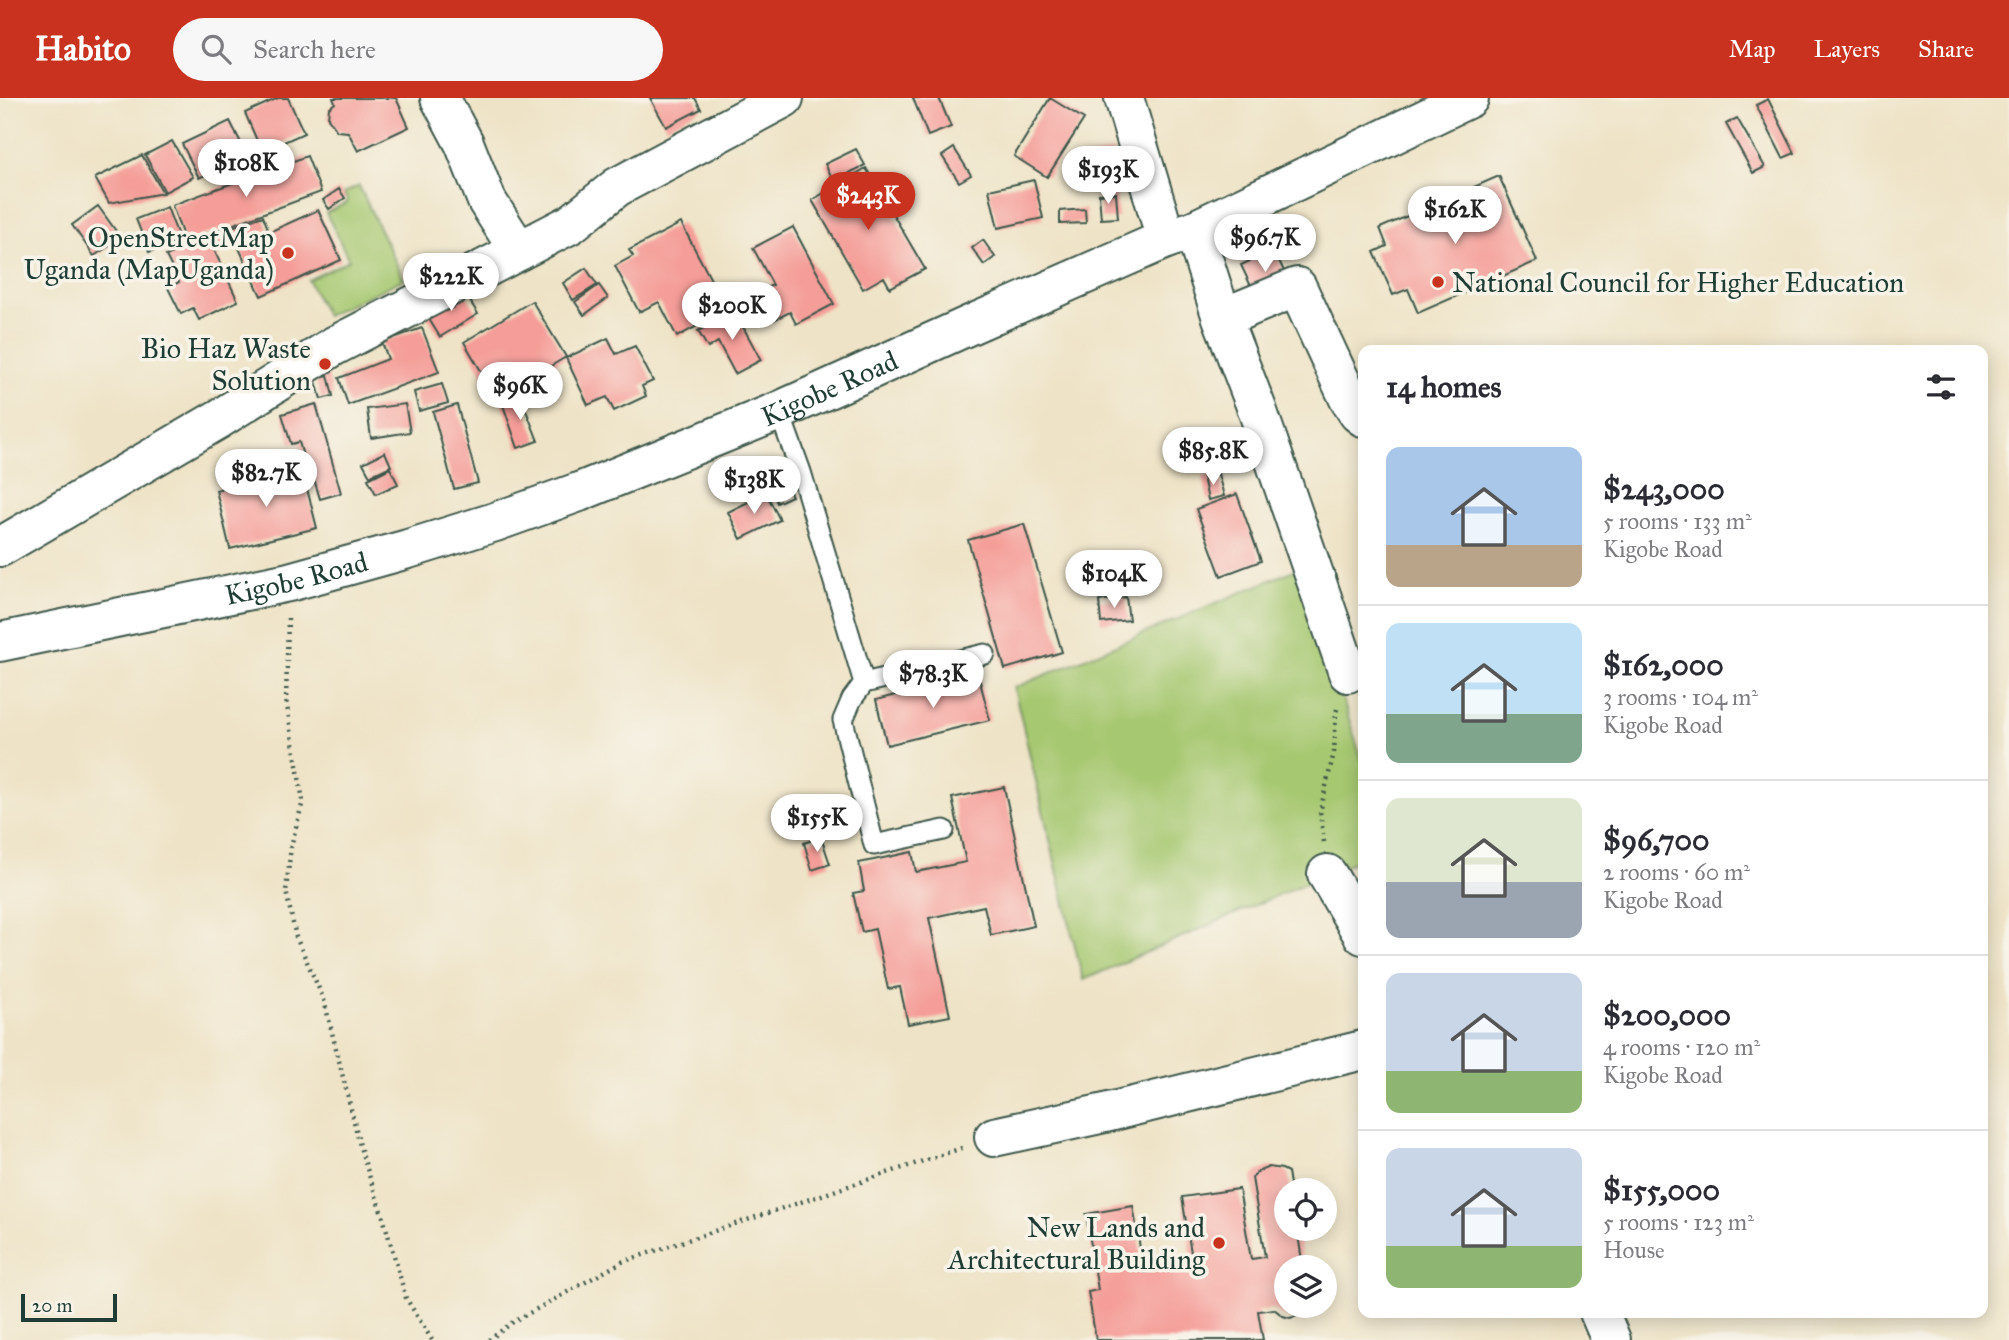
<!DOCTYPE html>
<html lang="en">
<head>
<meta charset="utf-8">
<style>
	body { margin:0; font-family:"IM FELL Great Primer",serif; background:#f7f7f7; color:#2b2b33; height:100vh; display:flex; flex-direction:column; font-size:26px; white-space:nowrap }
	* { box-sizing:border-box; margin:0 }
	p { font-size:23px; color:#7c7c81 }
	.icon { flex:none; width:38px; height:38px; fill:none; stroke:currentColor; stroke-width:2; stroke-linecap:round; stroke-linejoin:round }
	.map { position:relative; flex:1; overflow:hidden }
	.drawer { position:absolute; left:1358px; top:247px; width:630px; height:973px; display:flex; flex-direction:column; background:#fff; border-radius:14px; box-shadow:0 4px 18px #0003 }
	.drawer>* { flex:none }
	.buttons { position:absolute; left:1274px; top:1080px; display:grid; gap:14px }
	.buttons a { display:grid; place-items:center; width:63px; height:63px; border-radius:50%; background:#fff; box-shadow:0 4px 18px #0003; font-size:35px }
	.scale { position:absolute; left:21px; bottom:18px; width:96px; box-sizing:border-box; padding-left:7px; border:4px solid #1f3d34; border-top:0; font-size:19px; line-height:24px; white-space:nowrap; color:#1f3d34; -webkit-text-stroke:5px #f7f3e8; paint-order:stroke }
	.price { position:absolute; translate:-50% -60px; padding:0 16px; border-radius:24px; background:#fff; color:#222; font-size:23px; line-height:46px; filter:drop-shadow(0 2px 4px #0008) }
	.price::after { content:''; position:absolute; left:50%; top:42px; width:21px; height:16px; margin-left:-10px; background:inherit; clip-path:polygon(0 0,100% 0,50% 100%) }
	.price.active { background:#c8321e; color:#fff }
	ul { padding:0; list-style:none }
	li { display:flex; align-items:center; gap:21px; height:175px; padding:0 28px }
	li+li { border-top:2px solid #e1e1e2 }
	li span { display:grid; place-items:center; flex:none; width:196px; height:140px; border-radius:14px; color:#555 }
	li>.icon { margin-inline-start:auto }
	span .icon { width:84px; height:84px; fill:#fffc; stroke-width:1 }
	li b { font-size:30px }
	h2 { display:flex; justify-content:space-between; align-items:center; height:84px; padding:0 28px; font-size:30px }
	header { display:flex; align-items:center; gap:42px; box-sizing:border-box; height:98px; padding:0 35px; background:#c8321e; color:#fff }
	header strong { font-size:33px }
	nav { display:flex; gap:38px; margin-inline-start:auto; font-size:24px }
	.search { width:490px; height:63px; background:#f7f7f7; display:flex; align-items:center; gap:18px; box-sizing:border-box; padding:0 24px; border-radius:38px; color:#7c7c81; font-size:26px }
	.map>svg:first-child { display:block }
	.green { fill:#a6c870; stroke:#628252; stroke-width:2 }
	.building { fill:#f59d98 }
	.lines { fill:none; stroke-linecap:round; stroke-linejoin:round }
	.service-casing { stroke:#3e564a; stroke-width:23 }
	.minor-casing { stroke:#3e564a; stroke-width:42 }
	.tertiary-casing { stroke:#3e564a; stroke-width:42 }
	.path { stroke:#3e564a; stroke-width:4.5; stroke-dasharray:2 5; stroke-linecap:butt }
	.service { stroke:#fff; stroke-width:19 }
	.minor { stroke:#fff; stroke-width:38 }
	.tertiary { stroke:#fff; stroke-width:38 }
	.poi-dot { fill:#c8321e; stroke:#f7f3e8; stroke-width:2.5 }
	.labels { text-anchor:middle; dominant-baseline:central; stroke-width:7; stroke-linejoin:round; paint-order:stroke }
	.poi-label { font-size:28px; fill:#1f3d34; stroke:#f7f3e8; text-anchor:end }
	.street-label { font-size:28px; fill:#1f3d34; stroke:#f7f3e8 }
</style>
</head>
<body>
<header>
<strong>Habito</strong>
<div class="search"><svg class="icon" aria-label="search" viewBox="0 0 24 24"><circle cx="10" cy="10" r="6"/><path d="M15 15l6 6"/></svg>Search here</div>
<nav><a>Map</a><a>Layers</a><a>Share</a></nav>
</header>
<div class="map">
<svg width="2009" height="1242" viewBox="0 0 2009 1242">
	<rect width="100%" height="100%" fill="#f7f3e8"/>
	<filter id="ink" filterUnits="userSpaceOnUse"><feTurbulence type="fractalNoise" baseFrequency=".0143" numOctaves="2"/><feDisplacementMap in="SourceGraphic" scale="14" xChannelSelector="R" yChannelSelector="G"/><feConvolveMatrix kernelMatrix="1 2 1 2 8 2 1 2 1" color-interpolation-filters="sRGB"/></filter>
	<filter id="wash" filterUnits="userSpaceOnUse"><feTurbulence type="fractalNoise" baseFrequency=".00686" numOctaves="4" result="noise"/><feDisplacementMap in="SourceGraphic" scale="28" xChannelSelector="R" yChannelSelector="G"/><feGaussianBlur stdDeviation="1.57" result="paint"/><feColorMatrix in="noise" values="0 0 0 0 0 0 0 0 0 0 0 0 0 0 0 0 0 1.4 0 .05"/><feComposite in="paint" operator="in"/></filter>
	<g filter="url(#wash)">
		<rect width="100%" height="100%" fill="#eee3c6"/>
		<path class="green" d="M 359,88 L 404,181 L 326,218 L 308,182 L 349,162 L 326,115 L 348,104 L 344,95 Z
			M 1301,469 L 1363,666 L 1363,760 L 1083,882 L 1014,590 Z"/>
		<g id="blocks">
			<path class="building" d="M 278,0 L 288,0 L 304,35 L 262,54 L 245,15 Z
				M 333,0 L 396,0 L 409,29 L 358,53 L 348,34 L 337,33 L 328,20 L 329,10 L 335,5 Z
				M 650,0 L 695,0 L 701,11 L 666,29 Z
				M 913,0 L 939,0 L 951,29 L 928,38 Z
				M 1050,0 L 1084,21 L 1047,79 L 1014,58 Z
				M 1768,1 L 1795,55 L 1783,60 L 1756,7 Z
				M 1737,20 L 1765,69 L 1753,75 L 1726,26 Z
				M 230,23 L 247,57 L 199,80 L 182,46 Z
				M 172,43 L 193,79 L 165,94 L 145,57 Z
				M 954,50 L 971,77 L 959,84 L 942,58 Z
				M 856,51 L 865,67 L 834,83 L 825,66 Z
				M 1113,53 L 1119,80 L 1093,85 L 1087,59 Z
				M 142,57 L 163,95 L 109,105 L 95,80 Z
				M 307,58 L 321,94 L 185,144 L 172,107 Z
				M 866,70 L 925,171 L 890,190 L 884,179 L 863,191 L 812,102 Z
				M 1499,78 L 1537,163 L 1418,215 L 1408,191 L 1393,197 L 1374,154 L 1387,148 L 1380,130 Z
				M 1034,82 L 1043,120 L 998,130 L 989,92 Z
				M 339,91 L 345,100 L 329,111 L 323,102 Z
				M 1116,95 L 1118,120 L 1101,121 L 1099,96 Z
				M 98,108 L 121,140 L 94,158 L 72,127 Z
				M 167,109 L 180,143 L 149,154 L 136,121 Z
				M 1085,111 L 1086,125 L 1060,126 L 1060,113 Z
				M 318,112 L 341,162 L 261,198 L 238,148 Z
				M 263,118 L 268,131 L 218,150 L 212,136 Z
				M 681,125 L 727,212 L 677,239 L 659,204 L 639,214 L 615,168 L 633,158 L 629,152 Z
				M 793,129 L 834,206 L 796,226 L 790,214 L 774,222 L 759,193 L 773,187 L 753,150 Z
				M 208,139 L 238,203 L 199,222 L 193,210 L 181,216 L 168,190 L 179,184 L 166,158 Z
				M 983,142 L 995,159 L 984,167 L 972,150 Z
				M 1274,152 L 1289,184 L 1256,199 L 1241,167 Z
				M 586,170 L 597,187 L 573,202 L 563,185 Z
				M 599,187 L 608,200 L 584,217 L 575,204 Z
				M 462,190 L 478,216 L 440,239 L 424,213 Z
				M 532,203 L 566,259 L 497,300 L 464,244 Z
				M 735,214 L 761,262 L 735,276 L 718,244 L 708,250 L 698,233 Z
				M 422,230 L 439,274 L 348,307 L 339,280 L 388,261 L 382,244 Z
				M 608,240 L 616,256 L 635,248 L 653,283 L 642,288 L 646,298 L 614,313 L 607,299 L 588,307 L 566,260 Z
				M 328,277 L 333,298 L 321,301 L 315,280 Z
				M 442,286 L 448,305 L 419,313 L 414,294 Z
				M 520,297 L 538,343 L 518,350 L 502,304 Z
				M 316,306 L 341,395 L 320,401 L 311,371 L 307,372 L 299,344 L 291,346 L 282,316 Z
				M 405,306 L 410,334 L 371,340 L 367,311 Z
				M 457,307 L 478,385 L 454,391 L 433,314 Z
				M 1232,343 L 1239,366 L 1225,370 L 1219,347 Z
				M 385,354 L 391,368 L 370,378 L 363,365 Z
				M 390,370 L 398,386 L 376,396 L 368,381 Z
				M 302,371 L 317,430 L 230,451 L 216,392 Z
				M 1218,376 L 1224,398 L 1208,402 L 1203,379 Z
				M 786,387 L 792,398 L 777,405 L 772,393 Z
				M 766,395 L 780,422 L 741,441 L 728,414 Z
				M 1237,396 L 1261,463 L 1221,478 L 1196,411 Z
				M 1024,426 L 1062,554 L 1005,571 L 968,442 Z
				M 1126,499 L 1129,522 L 1101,525 L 1099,503 Z
				M 978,576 L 990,622 L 887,647 L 876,602 Z
				M 1004,689 L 1034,828 L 991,837 L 984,808 L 929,820 L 950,918 L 908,926 L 900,889 L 888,891 L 875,831 L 862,834 L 853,795 L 864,793 L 859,765 L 912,754 L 916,774 L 966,764 L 952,700 Z
				M 821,739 L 830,766 L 812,772 L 804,745 Z
				M 1269,1069 L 1282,1071 L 1288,1074 L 1291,1092 L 1286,1092 L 1286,1130 L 1297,1130 L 1303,1169 L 1286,1169 L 1286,1208 L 1308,1208 L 1303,1216 L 1290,1220 L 1283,1218 L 1274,1211 L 1258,1213 L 1263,1242 L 1096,1242 L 1088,1194 L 1098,1192 L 1086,1116 L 1133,1108 L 1144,1174 L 1193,1167 L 1182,1099 L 1239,1091 L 1251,1161 L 1265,1159 L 1252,1080 L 1257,1074 Z"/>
		</g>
	</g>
	<g filter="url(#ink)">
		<use href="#blocks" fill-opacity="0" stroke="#3e564a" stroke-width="2"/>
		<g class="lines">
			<g class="service-casing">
				<path id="service" d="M 779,313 L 801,374 L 864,585 L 852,601 L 843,622 L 874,747 L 944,732
					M 864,585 L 985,556"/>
			</g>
			<g class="minor-casing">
				<path id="minor" d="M 440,0 L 464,45 L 487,103 L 519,153
					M 1124,0 L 1166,141
					M 1194,132 L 1222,220 L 1257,311 L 1348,575
					M 1222,220 L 1297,189 L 1349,301 L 1358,315 L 1363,319
					M 0,449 L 219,321 L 334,248 L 571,126 L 617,89 L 784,0
					M 1327,776 L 1363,837
					M 994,1039 L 1105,1015 L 1363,952
					M 1599,1214 L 1611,1242"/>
			</g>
			<g class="tertiary-casing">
				<g id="tertiary">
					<path id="s1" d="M 0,544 L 289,484 L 408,451 L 495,424 L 579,394 L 779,313 L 972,226 L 1166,141 L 1194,132 L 1469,0"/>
				</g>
			</g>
			<path class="path" d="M 288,520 L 286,602 L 303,703 L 291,748 L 286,793 L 296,839 L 324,902 L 362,1056 L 383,1119 L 406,1200 L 432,1242
				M 1324,744 L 1320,714 L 1334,654 L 1336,615 L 1338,608
				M 489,1242 L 513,1224 L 622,1164 L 962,1050"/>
			<use href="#service" class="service"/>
			<use href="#minor" class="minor"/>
			<use href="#tertiary" class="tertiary"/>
		</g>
	</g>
	<g class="poi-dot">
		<circle cx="288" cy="155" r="7"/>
		<circle cx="1438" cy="184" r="7"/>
		<circle cx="325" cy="266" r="7"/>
		<circle cx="1219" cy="1145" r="7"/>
	</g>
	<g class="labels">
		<g class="poi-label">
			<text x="274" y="139">OpenStreetMap<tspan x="274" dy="32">Uganda (MapUganda)</tspan></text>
			<text x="1452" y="184" text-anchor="start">National Council for Higher Education</text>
			<text x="311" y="250">Bio Haz Waste<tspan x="311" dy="32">Solution</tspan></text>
			<text x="1205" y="1129">New Lands and<tspan x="1205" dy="32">Architectural Building</tspan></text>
		</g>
		<g class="street-label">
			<text stroke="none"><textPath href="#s1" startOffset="870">Kigobe Road</textPath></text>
			<text stroke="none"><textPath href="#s1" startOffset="303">Kigobe Road</textPath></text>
		</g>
	</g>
</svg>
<div class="buttons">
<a><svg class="icon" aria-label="locate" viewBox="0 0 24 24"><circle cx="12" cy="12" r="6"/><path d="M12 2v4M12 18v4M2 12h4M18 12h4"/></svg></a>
<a><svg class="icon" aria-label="layers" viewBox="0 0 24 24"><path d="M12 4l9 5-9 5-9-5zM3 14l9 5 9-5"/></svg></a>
</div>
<div class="scale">20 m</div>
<b class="price" style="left:246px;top:101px">$108K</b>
<b class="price" style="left:1108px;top:108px">$193K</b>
<b class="price active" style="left:868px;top:134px">$243K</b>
<b class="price" style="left:1455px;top:148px">$162K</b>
<b class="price" style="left:1265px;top:176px">$96.7K</b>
<b class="price" style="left:451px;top:215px">$222K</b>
<b class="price" style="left:732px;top:244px">$200K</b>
<b class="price" style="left:520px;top:324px">$96K</b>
<b class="price" style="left:1213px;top:389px">$85.8K</b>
<b class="price" style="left:266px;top:411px">$82.7K</b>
<b class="price" style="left:754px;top:418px">$138K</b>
<b class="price" style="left:1114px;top:512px">$104K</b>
<b class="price" style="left:933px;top:612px">$78.3K</b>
<b class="price" style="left:817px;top:756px">$155K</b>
<section class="drawer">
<h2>14 homes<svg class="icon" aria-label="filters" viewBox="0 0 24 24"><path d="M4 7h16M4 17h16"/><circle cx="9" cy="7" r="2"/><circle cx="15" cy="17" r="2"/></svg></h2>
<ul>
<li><span style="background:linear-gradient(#a9c7e8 70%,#b9a48a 0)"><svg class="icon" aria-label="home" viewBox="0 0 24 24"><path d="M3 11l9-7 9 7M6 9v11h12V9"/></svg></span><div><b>$243,000</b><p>5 rooms · 133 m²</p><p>Kigobe Road</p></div></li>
<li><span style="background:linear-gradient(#bfe0f5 65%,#7fa58c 0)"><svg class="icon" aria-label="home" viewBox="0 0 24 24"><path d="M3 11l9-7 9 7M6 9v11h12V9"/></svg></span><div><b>$162,000</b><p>3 rooms · 104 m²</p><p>Kigobe Road</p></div></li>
<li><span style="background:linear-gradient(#dfe7d0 60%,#9aa5b1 0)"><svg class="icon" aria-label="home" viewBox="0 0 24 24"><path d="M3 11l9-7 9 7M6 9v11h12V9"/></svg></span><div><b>$96,700</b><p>2 rooms · 60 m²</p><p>Kigobe Road</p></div></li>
<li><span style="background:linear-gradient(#c9d6e8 70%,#8fb573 0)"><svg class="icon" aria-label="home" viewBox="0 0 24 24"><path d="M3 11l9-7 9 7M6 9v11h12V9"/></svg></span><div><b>$200,000</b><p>4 rooms · 120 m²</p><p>Kigobe Road</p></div></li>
<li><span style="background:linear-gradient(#c9d6e8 70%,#8fb573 0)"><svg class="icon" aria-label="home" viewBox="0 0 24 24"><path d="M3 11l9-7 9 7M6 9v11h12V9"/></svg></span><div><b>$155,000</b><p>5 rooms · 123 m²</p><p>House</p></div></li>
</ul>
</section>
</div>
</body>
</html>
